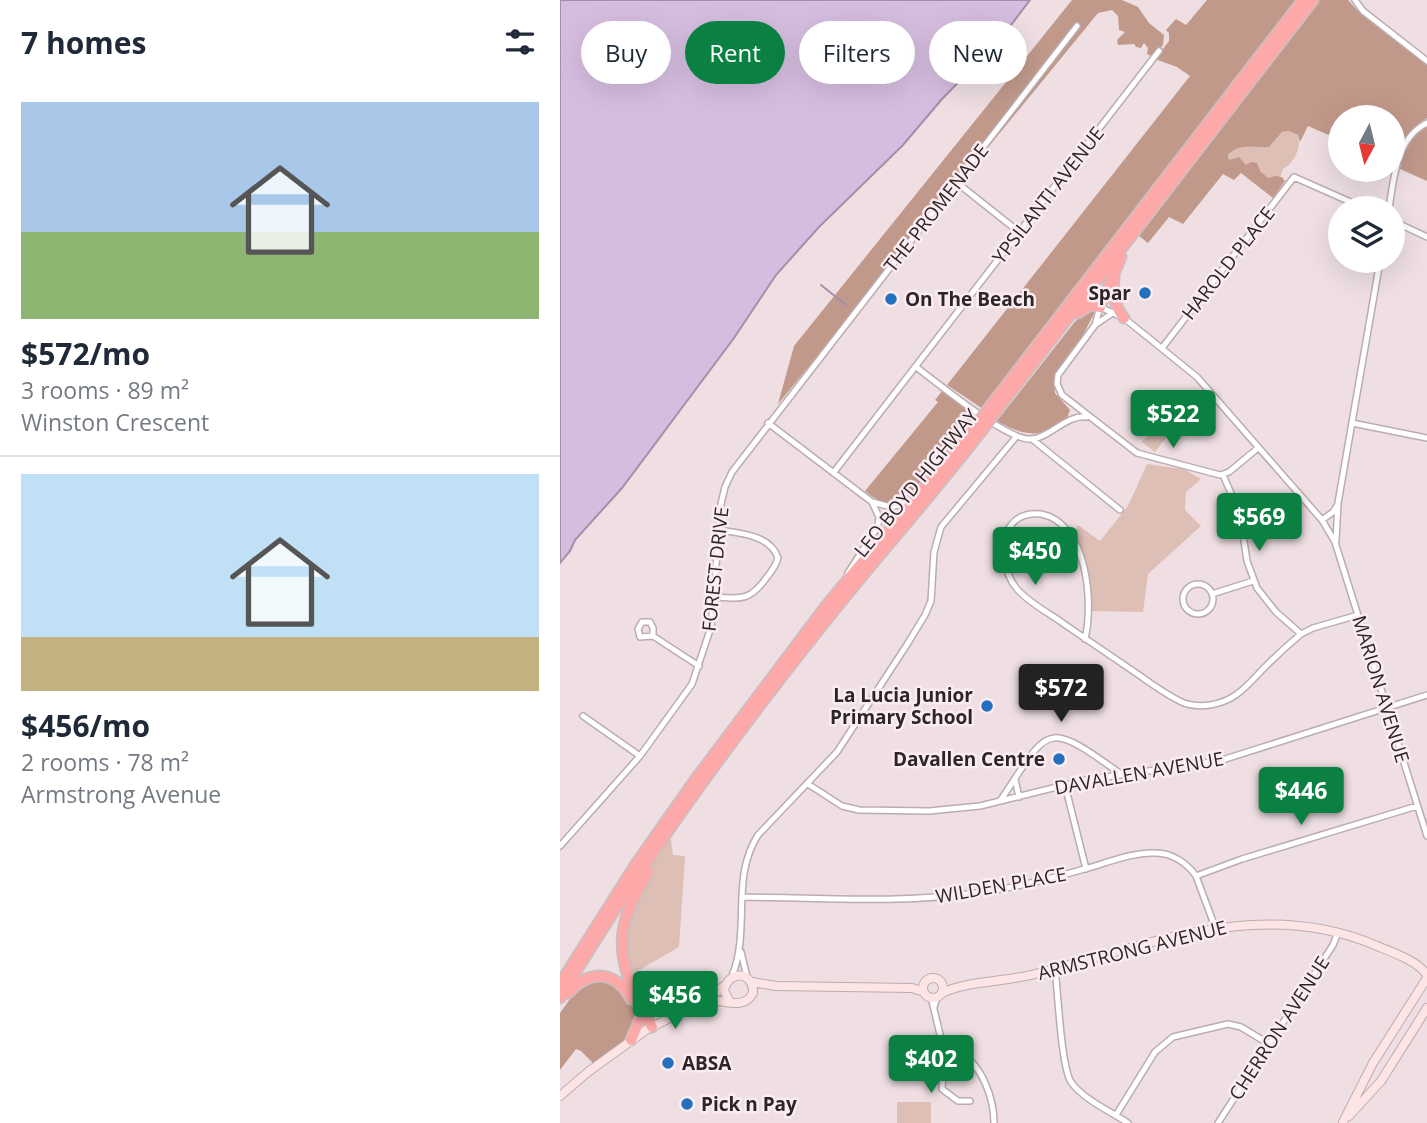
<!DOCTYPE html>
<html lang="en">
<head>
<meta charset="utf-8">
<style>
	body { margin:0; font-family:"Open Sans",sans-serif; background:#f6f6f7; color:#1f2937; height:100vh; display:flex; flex-direction:column; font-size:26px; white-space:nowrap }
	* { box-sizing:border-box; margin:0 }
	p { font-size:23px; color:#747a83 }
	.icon { flex:none; width:38px; height:38px; fill:none; stroke:currentColor; stroke-width:2; stroke-linecap:round; stroke-linejoin:round }
	.map { position:relative; flex:1; overflow:hidden }
	.sheet { display:flex; flex-direction:column; background:#fff; width:560px }
	.sheet>* { flex:none }
	.hud { position:absolute; left:21px; top:21px; width:665px; height:63px; display:flex; gap:14px }
	.needle { width:46px; rotate:187deg }
	.buttons { position:absolute; left:768px; top:105px; display:grid; gap:14px }
	.buttons a { display:grid; place-items:center; width:77px; height:77px; border-radius:50%; background:#fff; box-shadow:0 7px 28px #0002; font-size:35px }
	.price { position:absolute; translate:-50% -60px; padding:0 16px; border-radius:7px; background:#0b8043; color:#fff; font-size:23px; line-height:46px; filter:drop-shadow(0 2px 4px #0008) }
	.price::after { content:''; position:absolute; left:50%; top:42px; width:21px; height:16px; margin-left:-10px; background:inherit; clip-path:polygon(0 0,100% 0,50% 100%) }
	.price.current { background:#222; color:#fff }
	ul { padding:0; list-style:none }
	li { display:grid; align-content:center; gap:14px; height:371px; padding:0 21px }
	li+li { border-top:2px solid #e0e1e3 }
	li span { display:grid; place-items:center; height:217px; border-radius:0px; color:#555 }
	li>.icon { margin-inline-start:auto }
	span .icon { width:126px; height:126px; fill:#fffc; stroke-width:1 }
	li b { font-size:30px }
	h2 { display:flex; justify-content:space-between; align-items:center; height:84px; padding:0 21px; font-size:30px }
	.pill { padding:0 24px; border-radius:32px; background:#fff; box-shadow:0 7px 28px #0002; font-size:24px; line-height:63px }
	.pill.current { background:#0b8043; color:#fff }
	main { display:flex; flex:1; min-height:0 }
	.map>svg:first-child { display:block }
	.green { fill:#ddbfb5 }
	.forest { fill:#c1998b }
	.water { fill:#d5bddf; stroke:#a290a8; stroke-width:2 }
	.lines { fill:none; stroke-linecap:round; stroke-linejoin:round }
	.stream { stroke:#a290a8; stroke-width:2 }
	.street-casing { stroke:#bbacb0; stroke-width:8 }
	.secondary-casing { stroke:#bbacb0; stroke-width:10 }
	.highway-casing { stroke:#c4c2c3; stroke-width:13 }
	.street { stroke:#fff; stroke-width:5 }
	.secondary { stroke:#fee5e5; stroke-width:8 }
	.highway { stroke:#fda9a9; stroke-width:10 }
	.highway-bridge-casing { stroke:#c4c2c3; stroke-width:13; stroke-linecap:butt }
	.highway-bridge { stroke:#fda9a9; stroke-width:10 }
	.poi-dot { fill:#256fbf; stroke:#fcecf1; stroke-width:2.5 }
	.labels { text-anchor:middle; dominant-baseline:central; stroke-width:5; stroke-linejoin:round; paint-order:stroke }
	.street-label { font-size:19px; fill:#2c2627; stroke:#fcecf1 }
	.poi-label { font-size:19px; font-weight:bold; fill:#2c2627; stroke:#fcecf1; text-anchor:end }
</style>
</head>
<body>
<main>
<section class="sheet">
<h2>7 homes<svg class="icon" aria-label="filters" viewBox="0 0 24 24"><path d="M4 7h16M4 17h16"/><circle cx="9" cy="7" r="2"/><circle cx="15" cy="17" r="2"/></svg></h2>
<ul>
<li><span style="background:linear-gradient(#a9c7e8 60%,#8fb573 0)"><svg class="icon" aria-label="home" viewBox="0 0 24 24"><path d="M3 11l9-7 9 7M6 9v11h12V9"/></svg></span><div><b>$572/mo</b><p>3 rooms · 89 m²</p><p>Winston Crescent</p></div></li>
<li><span style="background:linear-gradient(#bfe0f5 75%,#c2b280 0)"><svg class="icon" aria-label="home" viewBox="0 0 24 24"><path d="M3 11l9-7 9 7M6 9v11h12V9"/></svg></span><div><b>$456/mo</b><p>2 rooms · 78 m²</p><p>Armstrong Avenue</p></div></li>
</ul>
</section>
<div class="map">
<svg width="867" height="1123" viewBox="0 0 867 1123">
	<rect width="100%" height="100%" fill="#efdfe3"/>
	<path class="green" d="M 729,131 L 738,135 C 742,146 734,164 723,169 L 720,177 L 708,179 L 691,162 L 686,166 L 669,160 L 668,155 C 677,144 690,146 703,148 L 721,132 Z
		M 602,417 L 614,427 L 595,452 L 582,442 Z
		M 587,464 L 623,469 L 641,479 L 626,492 L 625,510 L 641,526 L 588,574 L 583,612 L 527,611 L 524,572 L 514,534 L 518,525 L 540,541 L 568,506 Z
		M 110,833 L 113,855 L 125,856 L 119,947 L 67,977 L 62,960 L 74,892 Z
		M 337,1102 L 371,1102 L 371,1123 L 337,1123 Z"/>
	<path class="forest" d="M 512,0 L 562,0 L 578,7 L 589,23 L 604,35 L 603,45 L 593,57 L 587,54 L 588,48 L 584,43 L 581,48 L 576,47 L 574,44 L 558,45 L 557,40 L 565,32 L 559,30 L 558,16 L 552,10 L 538,13 L 218,404 L 234,346 Z
		M 647,0 L 738,0 L 423,409 L 387,385 L 630,76 L 617,67 L 595,59 L 609,41 L 609,33 L 606,30 L 616,19 L 626,25 Z
		M 757,0 L 788,0 L 798,11 L 867,65 L 867,118 C 850,128 841,144 833,163 L 833,117 L 780,117 L 780,140 L 748,126 L 740,142 L 738,135 L 729,131 L 722,132 L 709,147 C 693,149 681,142 668,155 L 669,160 L 679,157 L 686,165 L 691,162 L 697,163 L 700,171 L 708,178 L 716,176 L 722,177 L 725,181 L 713,198 L 681,173 L 674,180 L 663,174 L 623,224 L 609,217 L 588,243 L 579,236 L 619,184 L 642,148 Z
		M 867,127 L 867,181 L 840,169 C 843,150 851,137 867,127 Z
		M 536,310 L 523,335 L 494,376 L 495,393 L 510,410 L 507,418 C 481,440 464,436 437,421 L 513,324 L 525,311 Z
		M 383,390 L 418,416 L 347,498 C 332,509 318,502 305,491 L 378,402 L 375,400 Z
		M 44,977 L 66,993 L 82,1028 L 33,1063 L 21,1051 L 16,1049 L 0,1070 L 0,1013 L 20,985 Z"/>
	<path class="water" d="M 0,0 L 470,0 L 438,42 L 382,99 L 343,145 L 259,227 L 216,275 L 174,338 L 62,488 L 15,540 L 10,551 L 0,563 Z"/>
	<g class="lines">
		<path class="stream" d="M 261,285 L 286,305"/>
		<g class="street-casing">
			<path id="street" d="M 795,0 L 803,11 L 867,61
				M 396,182 L 459,232
				M 829,208 C 834,178 836,138 867,123
				M 833,221 L 867,237
				M 535,325 L 554,312
				M 602,348 L 734,177 L 804,208
				M 356,367 C 378,383 448,442 472,439 C 491,437 507,414 527,417
				M 208,423 L 312,502 L 331,507 L 348,502
				M 792,423 L 867,438
				M 472,439 L 560,510
				M 698,448 L 669,472 L 660,475 L 577,453 L 502,395 L 497,384 L 498,375 L 535,325 L 540,307 L 564,318 L 637,377 L 762,520 L 775,542 L 867,836
				M 274,472 L 599,51
				M 663,475 L 680,514 L 687,561 L 697,588 L 716,612 L 741,634
				M 762,520 L 773,512 L 777,506
				M 776,541 L 778,503 L 820,261
				M 288,573 L 318,526 L 319,517 L 312,502
				M623 599a15 15 0 1 1 30 0a15 15 0 1 1-30 0Z
				M 652,594 L 693,581
				M 154,597 C 182,599 190,601 207,577 C 212,571 216,565 218,558 C 211,535 179,533 159,530
				M 93,636 L 93,628 L 90,622 L 82,622 L 78,629 L 80,637 L 93,636 L 139,666
				M 525,639 C 534,602 527,523 481,514 C 470,513 459,515 452,524 C 438,539 444,574 457,589 C 469,603 489,613 504,624 C 529,641 554,658 579,675 C 593,685 608,696 624,703 C 632,706 642,706 650,705 C 677,701 688,684 706,666 C 717,655 729,644 741,634 L 753,628 L 798,615
				M 23,716 L 80,756
				M 455,779 L 459,797
				M 248,784 L 282,806 L 299,810 L 369,811 L 420,806 L 525,780 L 659,761 L 867,695
				M 505,785 L 526,869
				M 440,801 C 490,727 483,718 561,774
				M 0,846 L 80,756 L 132,684 L 151,627 L 161,504 L 165,487 L 172,472 L 517,26
				M 636,876 L 682,859 L 857,806
				M 182,897 C 262,898 344,904 423,892 C 459,887 493,878 528,868 C 549,862 573,852 596,853 C 612,853 627,863 636,876 L 655,927
				M 181,952 L 187,977
				M 495,969 C 498,992 501,1066 511,1082 C 524,1100 550,1111 568,1123
				M 172,976 C 191,929 170,879 198,835 L 277,752 L 348,643 L 365,615 L 371,601 L 374,552 L 381,527 L 456,437
				M 371,997 L 384,1051 C 390,1051 396,1051 401,1054 C 423,1066 434,1100 434,1123
				M 374,1007 L 377,997
				M 384,1051 L 382,1089 L 398,1101 L 410,1101
				M 556,1115 L 595,1052 L 613,1037 L 668,1024 L 681,1027 L 709,1044
				M 658,1123 L 746,987 L 773,945 L 778,932"/>
		</g>
		<g class="secondary-casing">
			<path id="secondary" d="M363 988a10 10 0 1 1 20 0a10 10 0 1 1-20 0Z
				M 192,982 L 216,986 L 352,988 L 364,992
				M 382,993 C 411,980 445,982 475,974 C 588,945 702,896 817,946 C 832,952 858,961 867,975
				M 145,1000 C 162,998 183,1012 193,993 C 194,971 168,969 164,991 L 170,1002
				M 0,1096 L 28,1072 L 86,1030 L 145,1000 L 164,986
				M 789,1116 L 821,1081 L 867,1008
				M 783,1122 L 813,1063 L 867,978"/>
		</g>
		<g class="highway-casing">
			<path id="highway" d="M 554,277 C 552,293 554,305 564,318
				M 518,313 L 530,305 L 540,307 L 561,257
				M 428,409 L 743,0
				M 434,414 L 753,0
				M 88,872 C 81,885 73,898 68,912 C 52,953 72,992 92,1027
				M 0,984 L 76,864 L 135,780 L 266,606 L 418,423
				M 8,993 C 30,969 55,970 71,999
				M 0,998 C 79,865 171,739 268,618 C 319,554 373,494 423,429
				M 71,1040 L 80,1019"/>
		</g>
		<use href="#street" class="street"/>
		<use href="#secondary" class="secondary"/>
		<use href="#highway" class="highway"/>
		<g class="highway-bridge-casing">
			<path id="highway-bridge" d="M 418,423 L 428,409
				M 423,429 L 434,414"/>
		</g>
		<use href="#highway-bridge" class="highway-bridge"/>
	</g>
	<g class="poi-dot">
		<circle cx="585" cy="293" r="7"/>
		<circle cx="331" cy="299" r="7"/>
		<circle cx="427" cy="706" r="7"/>
		<circle cx="499" cy="759" r="7"/>
		<circle cx="108" cy="1063" r="7"/>
		<circle cx="127" cy="1104" r="7"/>
	</g>
	<g class="labels">
		<g class="street-label">
			<text transform="translate(488 195) rotate(-52)">YPSILANTI AVENUE</text>
			<text transform="translate(376 208) rotate(-52)">THE PROMENADE</text>
			<text transform="translate(668 263) rotate(-52)">HAROLD PLACE</text>
			<text transform="translate(356 483) rotate(-51)">LEO BOYD HIGHWAY</text>
			<text transform="translate(155 569) rotate(-84)">FOREST DRIVE</text>
			<text transform="translate(821 689) rotate(73)">MARION AVENUE</text>
			<text transform="translate(579 773) rotate(-10)">DAVALLEN AVENUE</text>
			<text transform="translate(441 885) rotate(-10)">WILDEN PLACE</text>
			<text transform="translate(572 950) rotate(-14)">ARMSTRONG AVENUE</text>
			<text transform="translate(719 1028) rotate(-57)">CHERRON AVENUE</text>
		</g>
		<g class="poi-label">
			<text x="571" y="293">Spar</text>
			<text x="345" y="299" text-anchor="start">On The Beach</text>
			<text x="413" y="695">La Lucia Junior<tspan x="413" dy="22">Primary School</tspan></text>
			<text x="485" y="759">Davallen Centre</text>
			<text x="122" y="1063" text-anchor="start">ABSA</text>
			<text x="141" y="1104" text-anchor="start">Pick n Pay</text>
		</g>
	</g>
</svg>
<div class="buttons">
<a><svg class="needle" viewBox="-14 -14 28 28"><path d="M0-13l5 13h-10z" fill="#e53935"/><path d="M0 13l5-13h-10z" fill="#747a83"/></svg></a>
<a><svg class="icon" aria-label="layers" viewBox="0 0 24 24"><path d="M12 4l9 5-9 5-9-5zM3 14l9 5 9-5"/></svg></a>
</div>
<b class="price" style="left:613px;top:450px">$522</b>
<b class="price" style="left:699px;top:553px">$569</b>
<b class="price" style="left:475px;top:587px">$450</b>
<b class="price current" style="left:501px;top:724px">$572</b>
<b class="price" style="left:741px;top:827px">$446</b>
<b class="price" style="left:115px;top:1031px">$456</b>
<b class="price" style="left:371px;top:1095px">$402</b>
<div class="hud">
<a class="pill">Buy</a>
<a class="pill current">Rent</a>
<a class="pill">Filters</a>
<a class="pill">New</a>
</div>
</div>
</main>
</body>
</html>
